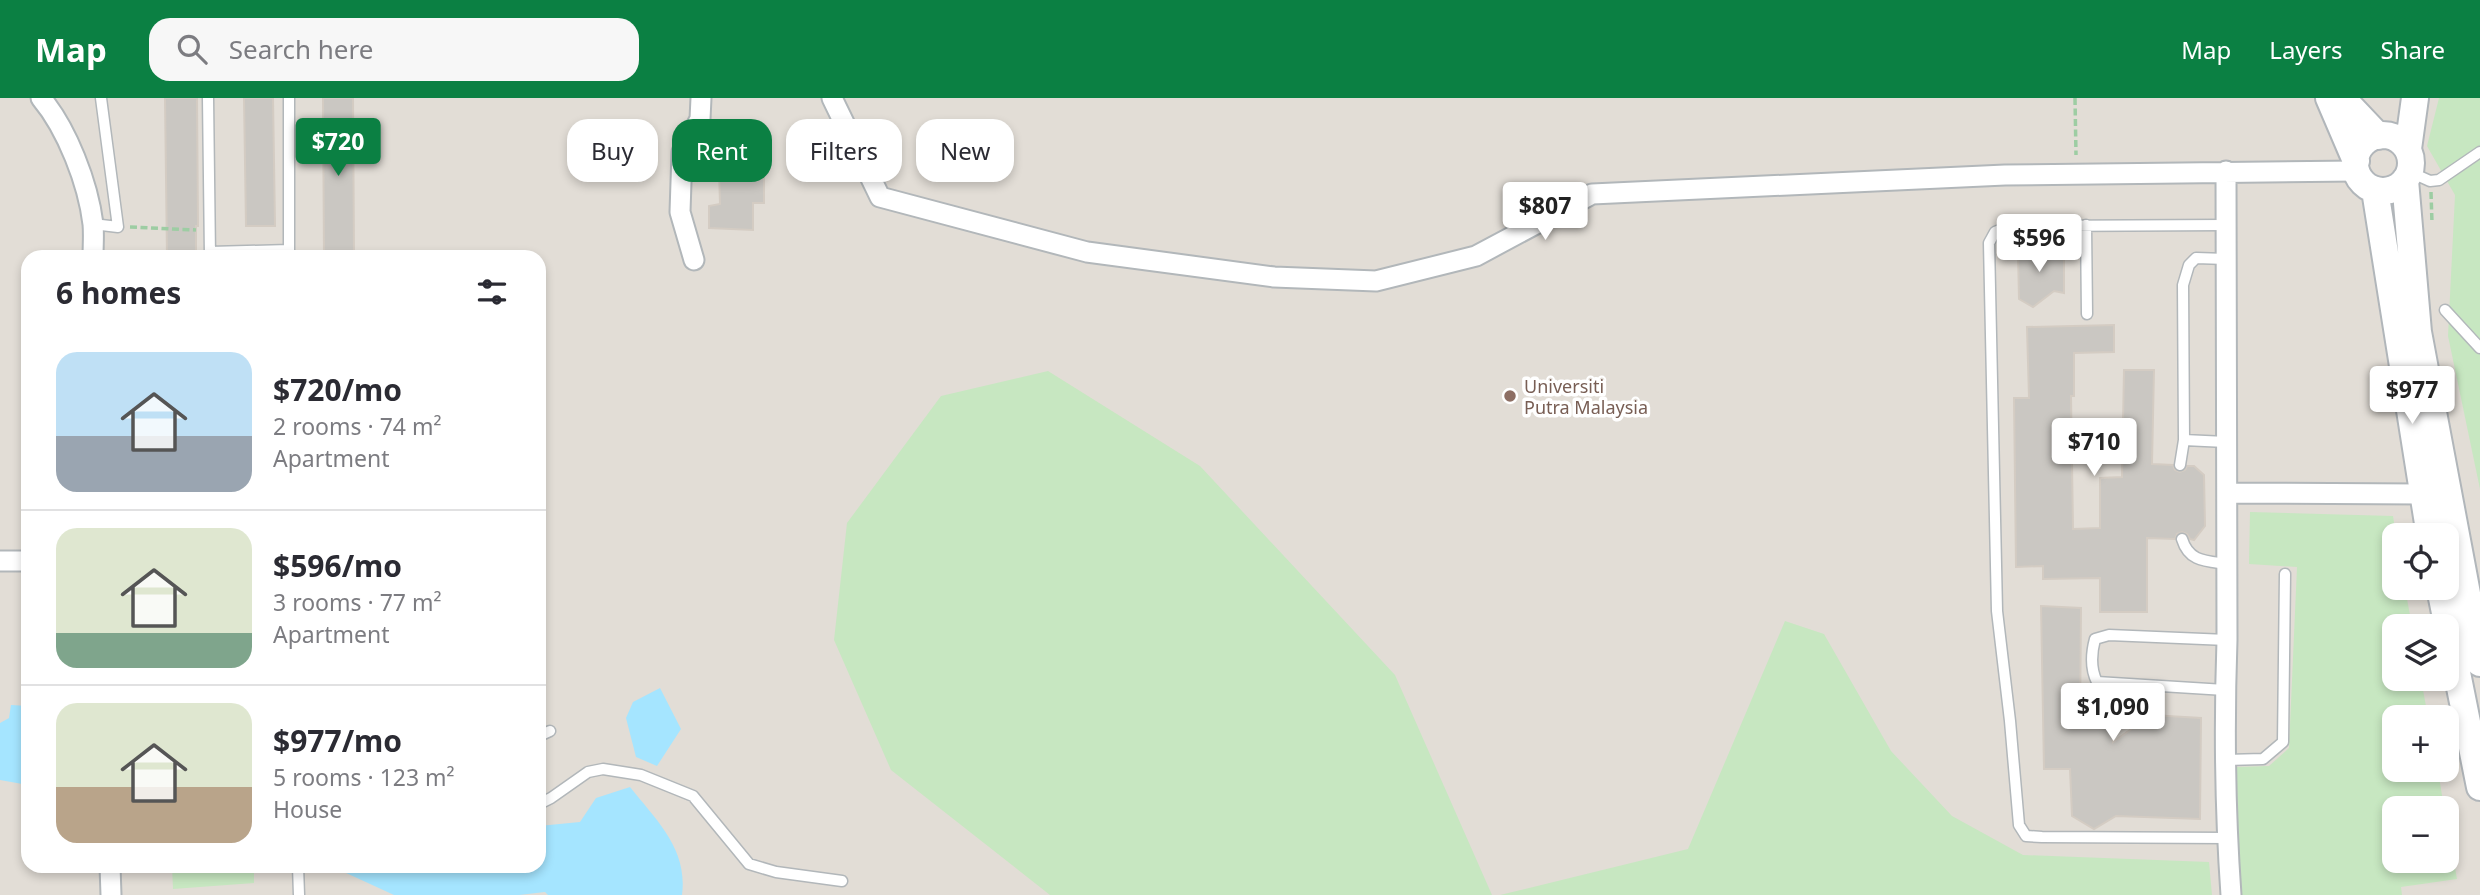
<!DOCTYPE html>
<html lang="en">
<head>
<meta charset="utf-8">
<style>
	body { margin:0; font-family:"Noto Sans",sans-serif; background:#f7f7f7; color:#2b2b33; height:100vh; display:flex; flex-direction:column; font-size:26px; white-space:nowrap }
	* { box-sizing:border-box; margin:0 }
	p { font-size:23px; color:#7c7c81 }
	.icon { flex:none; width:38px; height:38px; fill:none; stroke:currentColor; stroke-width:2; stroke-linecap:round; stroke-linejoin:round }
	.map { position:relative; flex:1; overflow:hidden }
	.details { position:absolute; left:21px; top:152px; width:525px; height:623px; display:flex; flex-direction:column; background:#fff; border-radius:21px; box-shadow:0 4px 10px #0003 }
	.details>* { flex:none }
	.banner { position:absolute; left:567px; top:21px; width:665px; height:63px; display:flex; gap:14px }
	.fabs { position:absolute; left:2382px; top:425px; display:grid; gap:14px }
	.fabs a { display:grid; place-items:center; width:77px; height:77px; border-radius:14px; background:#fff; box-shadow:0 4px 10px #0003; font-size:35px }
	.price { position:absolute; translate:-50% -60px; padding:0 16px; border-radius:7px; background:#fff; color:#222; font-size:23px; line-height:46px; filter:drop-shadow(0 2px 4px #0008) }
	.price::after { content:''; position:absolute; left:50%; top:42px; width:21px; height:16px; margin-left:-10px; background:inherit; clip-path:polygon(0 0,100% 0,50% 100%) }
	.price.current { background:#0b8043; color:#fff }
	ul { padding:0; list-style:none }
	li { display:flex; align-items:center; gap:21px; height:175px; padding:0 35px }
	li+li { border-top:2px solid #e1e1e2 }
	li span { display:grid; place-items:center; flex:none; width:196px; height:140px; border-radius:21px; color:#555 }
	li>.icon { margin-inline-start:auto }
	span .icon { width:84px; height:84px; fill:#fffc; stroke-width:1 }
	li b { font-size:30px }
	h2 { display:flex; justify-content:space-between; align-items:center; height:84px; padding:0 35px; font-size:30px }
	.tag { padding:0 24px; border-radius:21px; background:#fff; box-shadow:0 4px 10px #0003; font-size:24px; line-height:63px }
	.tag.current { background:#0b8043; color:#fff }
	header { display:flex; align-items:center; gap:42px; box-sizing:border-box; height:98px; padding:0 35px; background:#0b8043; color:#fff }
	header strong { font-size:33px }
	nav { display:flex; gap:38px; margin-inline-start:auto; font-size:24px }
	.search { width:490px; height:63px; background:#f7f7f7; display:flex; align-items:center; gap:18px; box-sizing:border-box; padding:0 24px; border-radius:21px; color:#7c7c81; font-size:26px }
	.map>svg:first-child { display:block }
	.education { fill:#e2ddd6; fill-rule:evenodd }
	.green { fill:#c7e7c1 }
	.water { fill:#a5e5ff }
	.building { fill:#cac7c2; stroke:#d4ccc3; stroke-width:2 }
	.lines { fill:none; stroke-linecap:round; stroke-linejoin:round }
	.lane-casing { stroke:#b2b7ba; stroke-width:13 }
	.street-casing { stroke:#b2b7ba; stroke-width:23 }
	.secondary-casing { stroke:#b1b6ba; stroke-width:30 }
	.path { stroke:#9dcda3; stroke-width:3.5; stroke-dasharray:7 3.5; stroke-linecap:butt }
	.lane { stroke:#fff; stroke-width:10 }
	.street { stroke:#fff; stroke-width:19 }
	.secondary { stroke:#fff; stroke-width:26 }
	.education-dot { fill:#8d6e63; stroke:#fff; stroke-width:2.5 }
	.labels { text-anchor:middle; dominant-baseline:central; stroke-width:7; stroke-linejoin:round; paint-order:stroke }
	.education-label { font-size:18px; fill:#785e54; stroke:#fff; text-anchor:start }
</style>
</head>
<body>
<header>
<strong>Map</strong>
<div class="search"><svg class="icon" aria-label="search" viewBox="0 0 24 24"><circle cx="10" cy="10" r="6"/><path d="M15 15l6 6"/></svg>Search here</div>
<nav><a>Map</a><a>Layers</a><a>Share</a></nav>
</header>
<div class="map">
<svg width="2480" height="797" viewBox="0 0 2480 797">
	<rect width="100%" height="100%" fill="#efece5"/>
	<path class="education" d="M 0,0 L 2480,0 L 2480,797 L 0,797 ZM 28,159 L 539,159 L 539,768 L 28,768 ZM 2394,438 L 2446,438 L 2446,490 L 2394,490 ZM 2394,528 L 2446,528 L 2446,581 L 2394,581 ZM 2394,620 L 2446,620 L 2446,672 L 2394,672 ZM 2394,710 L 2446,710 L 2446,763 L 2394,763 Z"/>
	<path class="green" d="M 2439,0 L 2480,0 L 2480,391 L 2448,238 L 2455,97 L 2427,48 Z
		M 1048,273 L 1200,368 L 1395,577 L 1492,797 L 1050,797 L 891,672 L 834,542 L 847,425 L 941,298 Z
		M 2250,414 L 2393,418 L 2396,437 L 2394,438 L 2394,490 L 2405,490 L 2412,528 L 2394,528 L 2394,581 L 2421,581 L 2428,619 L 2394,620 L 2394,672 L 2438,672 L 2444,710 L 2394,710 L 2394,763 L 2446,763 L 2447,723 L 2457,781 L 2401,789 L 2402,797 L 2242,797 L 2236,743 L 2237,669 L 2269,668 L 2289,650 L 2297,469 L 2249,466 Z
		M 1785,523 L 1824,536 L 1891,653 L 1952,718 L 2023,757 L 2209,764 L 2212,797 L 1500,797 L 1688,751 Z
		M 172,768 L 254,768 L 254,785 L 173,791 Z"/>
	<path class="water" d="M 660,590 L 681,631 L 657,668 L 636,659 L 626,620 L 633,604 Z
		M 11,607 L 28,608 L 28,687 L 0,682 L 0,625 L 9,620 Z
		M 630,689 C 657,723 688,751 682,797 L 548,797 L 545,794 L 519,797 L 394,797 L 344,774 L 343,768 L 539,768 L 539,728 L 580,724 L 596,700 Z"/>
	<path class="building" d="M 165,0 L 197,0 L 198,128 L 196,128 L 196,159 L 167,159 Z
		M 244,0 L 273,0 L 275,128 L 246,128 Z
		M 323,0 L 353,0 L 354,159 L 324,159 Z
		M 721,29 L 749,31 L 749,49 L 764,49 L 764,105 L 753,105 L 753,132 L 709,130 L 709,108 L 720,106 L 719,71 L 697,70 L 697,54 L 721,53 Z
		M 2031,145 L 2064,159 L 2064,195 L 2054,193 L 2033,209 L 2019,201 L 2018,154 Z
		M 2114,227 L 2114,254 L 2074,255 L 2074,298 L 2071,298 L 2073,431 L 2100,430 L 2100,380 L 2122,379 L 2124,272 L 2154,272 L 2152,366 L 2173,367 L 2175,372 L 2180,374 L 2185,372 L 2187,368 L 2194,368 L 2204,377 L 2205,428 L 2194,442 L 2190,441 L 2187,436 L 2182,434 L 2177,436 L 2175,441 L 2147,440 L 2147,514 L 2100,514 L 2100,480 L 2043,481 L 2043,468 L 2016,469 L 2014,300 L 2029,300 L 2027,229 Z
		M 2041,508 L 2081,510 L 2080,629 L 2113,629 L 2113,644 L 2151,617 L 2201,620 L 2200,721 L 2116,718 L 2094,731 L 2072,718 L 2070,671 L 2044,671 Z"/>
	<g class="lines">
		<g class="lane-casing">
			<path id="lane" d="M 208,0 L 210,159
				M 289,0 L 289,159
				M 2410,74 L 2430,83 L 2439,82 L 2480,54
				M 93,126 L 118,129 L 101,0
				M 2086,127 L 2087,216
				M 2226,127 L 2010,128 L 1995,134 L 1989,145 L 1997,513 L 2010,623 L 2019,727 L 2026,738 L 2042,739 L 2227,740
				M 210,154 L 289,152
				M 2445,212 L 2480,250
				M 2184,342 L 2226,344
				M 2180,367 L 2184,342 L 2183,187 L 2189,167 L 2196,160 L 2226,161
				M 2182,441 C 2189,464 2206,463 2227,466
				M 2225,592 L 2097,584 C 2090,570 2091,556 2095,541 L 2109,537 L 2227,542
				M 539,638 L 550,633
				M 2226,662 L 2263,661 L 2283,644 L 2285,476
				M 539,706 L 551,700 L 588,674 L 603,671 L 641,677 L 693,698 L 749,766 L 776,774 L 842,783
				M 298,768 L 299,797"/>
		</g>
		<g class="street-casing">
			<path id="street" d="M 41,0 C 67,31 88,85 93,126 C 94,137 93,148 93,159
				M 832,0 L 880,99 L 1087,154 L 1274,179 L 1376,183 L 1476,158 L 1592,96 L 2005,77 L 2356,73
				M 2226,73 L 2227,542 C 2224,627 2225,712 2231,797
				M 694,162 L 680,114 L 682,54 L 700,21 L 701,0
				M 2227,395 L 2422,396
				M 0,463 L 28,463
				M 110,768 L 111,797"/>
		</g>
		<g class="secondary-casing">
			<path id="secondary" d="M 2329,0 L 2356,63
				M 2342,0 L 2378,38
				M2355 65a28 28 0 1 1 56 0a28 28 0 1 1-56 0Z
				M 2408,51 L 2415,0
				M 2405,82 L 2418,234 L 2480,565
				M 2375,92 L 2430,438
				M 2440,490 L 2480,689"/>
		</g>
		<path class="path" d="M 2075,0 L 2076,57
			M 2431,94 L 2432,125
			M 130,129 L 196,132"/>
		<use href="#lane" class="lane"/>
		<use href="#street" class="street"/>
		<use href="#secondary" class="secondary"/>
	</g>
	<circle class="education-dot" cx="1510" cy="298" r="7"/>
	<g class="labels">
		<g class="education-label">
			<text x="1524" y="288">Universiti<tspan x="1524" dy="21">Putra Malaysia</tspan></text>
		</g>
	</g>
</svg>
<div class="fabs">
<a><svg class="icon" aria-label="locate" viewBox="0 0 24 24"><circle cx="12" cy="12" r="6"/><path d="M12 2v4M12 18v4M2 12h4M18 12h4"/></svg></a>
<a><svg class="icon" aria-label="layers" viewBox="0 0 24 24"><path d="M12 4l9 5-9 5-9-5zM3 14l9 5 9-5"/></svg></a>
<a>+</a>
<a>−</a>
</div>
<b class="price current" style="left:338px;top:80px">$720</b>
<b class="price" style="left:1545px;top:144px">$807</b>
<b class="price" style="left:2039px;top:176px">$596</b>
<b class="price" style="left:2412px;top:328px">$977</b>
<b class="price" style="left:2094px;top:380px">$710</b>
<b class="price" style="left:2113px;top:645px">$1,090</b>
<div class="banner">
<a class="tag">Buy</a>
<a class="tag current">Rent</a>
<a class="tag">Filters</a>
<a class="tag">New</a>
</div>
<section class="details">
<h2>6 homes<svg class="icon" aria-label="filters" viewBox="0 0 24 24"><path d="M4 7h16M4 17h16"/><circle cx="9" cy="7" r="2"/><circle cx="15" cy="17" r="2"/></svg></h2>
<ul>
<li><span style="background:linear-gradient(#bfe0f5 60%,#9aa5b1 0)"><svg class="icon" aria-label="home" viewBox="0 0 24 24"><path d="M3 11l9-7 9 7M6 9v11h12V9"/></svg></span><div><b>$720/mo</b><p>2 rooms · 74 m²</p><p>Apartment</p></div></li>
<li><span style="background:linear-gradient(#dfe7d0 75%,#7fa58c 0)"><svg class="icon" aria-label="home" viewBox="0 0 24 24"><path d="M3 11l9-7 9 7M6 9v11h12V9"/></svg></span><div><b>$596/mo</b><p>3 rooms · 77 m²</p><p>Apartment</p></div></li>
<li><span style="background:linear-gradient(#dfe7d0 60%,#b9a48a 0)"><svg class="icon" aria-label="home" viewBox="0 0 24 24"><path d="M3 11l9-7 9 7M6 9v11h12V9"/></svg></span><div><b>$977/mo</b><p>5 rooms · 123 m²</p><p>House</p></div></li>
</ul>
</section>
</div>
</body>
</html>
